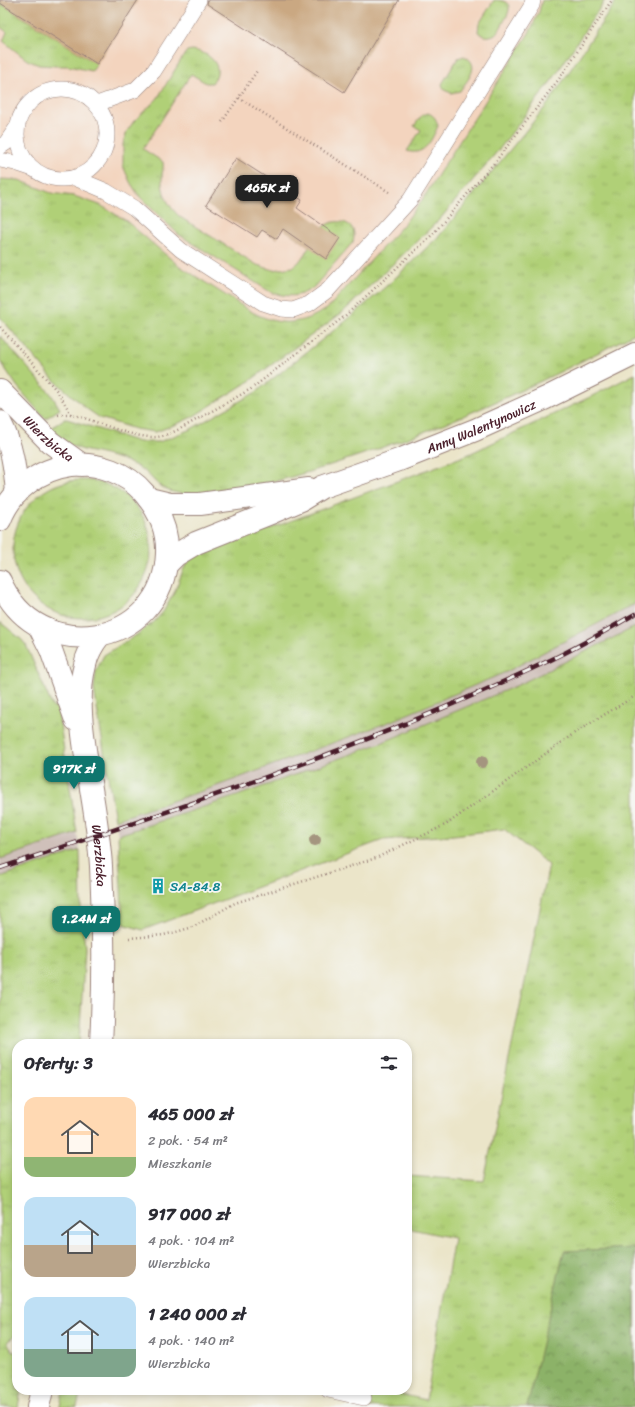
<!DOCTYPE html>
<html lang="pl">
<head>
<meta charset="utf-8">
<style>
	body { margin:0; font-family:Sriracha,sans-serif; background:#f2f2f3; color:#2b2b33; height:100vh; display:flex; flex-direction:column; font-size:15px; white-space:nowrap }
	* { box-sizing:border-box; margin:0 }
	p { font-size:13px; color:#7c7c81 }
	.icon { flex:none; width:22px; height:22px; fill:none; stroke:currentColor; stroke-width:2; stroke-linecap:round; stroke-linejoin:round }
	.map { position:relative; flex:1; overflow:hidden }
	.panel { position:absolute; left:12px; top:1039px; width:400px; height:356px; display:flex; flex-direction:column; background:#fff; border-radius:16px; box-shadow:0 2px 6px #0003 }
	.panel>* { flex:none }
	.price { position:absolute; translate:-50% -34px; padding:0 9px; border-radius:8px; background:#0f766e; color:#fff; font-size:13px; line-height:26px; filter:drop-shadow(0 1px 2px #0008) }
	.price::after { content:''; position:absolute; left:50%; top:24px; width:12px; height:9px; margin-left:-6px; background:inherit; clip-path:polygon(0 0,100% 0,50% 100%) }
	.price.on { background:#222; color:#fff }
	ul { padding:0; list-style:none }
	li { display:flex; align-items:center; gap:12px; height:100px; padding:0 12px }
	li span { display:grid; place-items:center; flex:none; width:112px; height:80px; border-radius:12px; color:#555 }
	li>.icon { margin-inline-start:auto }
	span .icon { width:48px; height:48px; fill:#fffc; stroke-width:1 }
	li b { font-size:17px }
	h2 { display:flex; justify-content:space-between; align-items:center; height:48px; padding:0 12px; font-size:17px }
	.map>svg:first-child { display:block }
	.built { fill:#f3d4be }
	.industrial { fill:#cfc0ba }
	.grass { fill:url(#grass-tufts); stroke:#7d7851 }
	.forest { fill:url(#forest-crowns); stroke:#6b684a }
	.building { fill:#caa882 }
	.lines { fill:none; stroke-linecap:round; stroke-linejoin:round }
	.lane-casing { stroke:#9a827a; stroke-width:16 }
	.secondary-casing { stroke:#9a827a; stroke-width:24 }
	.primary-casing { stroke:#9a827a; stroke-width:24 }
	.path { stroke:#9a827a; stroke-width:2.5; stroke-dasharray:1 3; stroke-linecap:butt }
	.lane { stroke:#fff; stroke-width:15 }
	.secondary { stroke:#fff; stroke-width:22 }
	.primary { stroke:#fff; stroke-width:22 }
	.rail-casing { stroke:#4a1f2b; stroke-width:4.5 }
	.rail { stroke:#f6f6f2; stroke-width:3; stroke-dasharray:9; stroke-linecap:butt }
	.tree { fill:#a4957f }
	.labels { text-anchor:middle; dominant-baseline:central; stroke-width:3.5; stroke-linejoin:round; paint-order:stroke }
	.street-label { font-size:13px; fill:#4a1f2b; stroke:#f6f6f2 }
	.culture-label { font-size:13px; fill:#0d838f; stroke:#f6f6f2; text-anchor:start }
</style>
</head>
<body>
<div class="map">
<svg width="635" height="1407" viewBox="0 0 635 1407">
	<defs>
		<pattern id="grass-tufts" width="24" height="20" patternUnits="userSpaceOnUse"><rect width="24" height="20" fill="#b0d077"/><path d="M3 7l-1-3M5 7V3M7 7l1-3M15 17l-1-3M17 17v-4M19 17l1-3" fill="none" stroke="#99b267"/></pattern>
		<pattern id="forest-crowns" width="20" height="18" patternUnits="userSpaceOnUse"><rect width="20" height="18" fill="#8cb268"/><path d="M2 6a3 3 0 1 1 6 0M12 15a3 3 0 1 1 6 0" fill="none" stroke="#749056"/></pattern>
	</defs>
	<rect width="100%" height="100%" fill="#f6f6f2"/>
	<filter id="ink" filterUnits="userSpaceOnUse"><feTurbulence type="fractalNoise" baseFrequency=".025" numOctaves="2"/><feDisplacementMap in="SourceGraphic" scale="8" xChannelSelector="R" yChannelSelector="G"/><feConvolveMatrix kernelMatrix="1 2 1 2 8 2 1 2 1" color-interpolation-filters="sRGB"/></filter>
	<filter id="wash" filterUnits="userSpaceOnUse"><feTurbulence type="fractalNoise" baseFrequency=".012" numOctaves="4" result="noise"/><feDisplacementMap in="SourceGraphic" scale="16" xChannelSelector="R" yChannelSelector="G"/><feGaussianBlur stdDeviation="0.9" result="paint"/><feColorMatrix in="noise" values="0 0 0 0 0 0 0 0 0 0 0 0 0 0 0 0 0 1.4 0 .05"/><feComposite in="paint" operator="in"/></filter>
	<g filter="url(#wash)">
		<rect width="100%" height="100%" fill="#ebe5c9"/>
		<path class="built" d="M 0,0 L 548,0 L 539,12 L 529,33 L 420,203 L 403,225 L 327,309 L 314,316 L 302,320 L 277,322 L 252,312 L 178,265 L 125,220 L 100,205 L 74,196 L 51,193 L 20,180 L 0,179 Z"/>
		<path class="industrial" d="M 635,604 L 635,627 L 518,685 L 381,743 L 237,796 L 118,835 L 115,820 L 214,787 L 389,722 L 580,634 Z
			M 77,833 L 80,850 L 0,877 L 0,859 Z"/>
		<path class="grass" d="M 494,0 C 514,0 511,10 503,23 C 500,29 497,35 490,36 C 485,37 482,35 478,32 L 479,24 Z
			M 542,0 L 605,0 L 555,76 L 501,147 L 440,219 L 343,312 L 251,380 L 194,416 L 177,424 L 155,432 L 135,429 L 100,418 L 87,409 L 54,380 L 0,317 L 0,179 L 19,180 L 51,193 L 74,196 L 100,205 L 125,220 L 178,265 L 252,312 C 281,327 299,325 327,309 L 403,225 L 420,203 L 529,33 L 539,12 Z
			M 617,0 L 635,0 L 635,333 C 525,393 409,443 288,478 C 269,483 250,486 232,490 L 231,487 C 213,491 191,497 173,492 C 156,488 154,477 141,469 C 133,464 122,459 113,457 C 97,452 75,451 61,439 C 57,436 54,431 51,428 L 64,419 L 67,419 L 139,442 L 159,442 L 191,429 L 256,392 L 347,320 L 391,282 L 440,235 L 547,105 Z
			M 0,3 L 97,64 L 92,71 L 68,66 L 55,66 L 39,65 L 27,60 L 3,41 L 7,32 L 0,27 Z
			M 192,50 C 209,52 226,66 212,83 L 206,83 L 191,74 L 143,149 L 163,162 C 164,168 162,172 162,177 C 161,193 169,207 180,217 L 257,265 L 273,270 L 293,267 L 299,262 L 324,226 C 338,217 359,222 353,242 L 314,287 C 299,298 289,297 272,293 L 178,234 L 139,196 L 130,182 L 123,166 L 123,144 L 127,131 L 134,121 L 157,99 L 184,55 L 187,51 Z
			M 464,56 C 482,65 468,79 460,91 L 451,93 L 444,90 L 442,84 L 458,58 Z
			M 428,113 C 435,116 436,119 438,126 C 432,139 425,157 407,151 L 421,130 L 414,126 L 422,115 Z
			M 0,336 L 51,394 L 60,409 L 45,419 L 17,386 L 0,361 Z
			M 635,374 L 635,604 L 506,672 L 389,722 L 214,787 L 115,820 L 94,689 L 96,671 L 104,655 L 135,636 L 154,622 L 163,612 L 174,593 L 184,568 L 190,560 L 202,554 L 467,455 L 588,398 Z
			M13 549a69 69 0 1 1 138 0a69 69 0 1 1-138 0Z
			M 0,622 L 21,639 L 26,645 L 53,708 L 58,705 L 59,718 L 77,833 L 0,859 Z
			M 635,627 L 635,1407 L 369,1407 L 372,1390 L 382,1390 L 426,1400 L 454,1238 L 407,1228 L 407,1176 L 484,1181 L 549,865 L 504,829 L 454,835 L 383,840 L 143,930 L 123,924 L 118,835 L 237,796 L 381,743 L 518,685 Z
			M 80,850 L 81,909 L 85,948 L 79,1044 L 17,1044 L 17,1334 L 7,1342 L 13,1351 L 17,1353 L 17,1390 L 21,1390 L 18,1407 L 0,1407 L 0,877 Z
			M 63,1390 L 81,1390 L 77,1407 L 60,1407 Z"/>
		<path class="forest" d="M 635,1248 L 635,1407 L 527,1407 L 564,1251 Z"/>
		<g id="blocks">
			<path class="building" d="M 0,0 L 138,0 L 97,64 L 0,3 Z
				M 208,0 L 399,0 L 344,92 L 207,4 Z
				M 236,158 L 302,200 L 297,208 L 340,238 L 326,259 L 283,229 L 277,239 L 262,230 L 257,237 L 206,205 Z"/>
		</g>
	</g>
	<g filter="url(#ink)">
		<use href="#blocks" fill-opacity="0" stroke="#9a827a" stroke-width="1"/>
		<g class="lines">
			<g class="lane-casing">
				<path id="lane" d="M17 134a45 45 0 1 1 90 0a45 45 0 1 1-90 0Z
					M 97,104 L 135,90 L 154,71 L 199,0
					M 0,147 L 6,143 L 17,127
					M 0,160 L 15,163 L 33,169
					M 75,178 L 106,191 L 134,208 L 181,250 L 263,303 L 281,309 L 293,310 L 309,304 L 328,290 L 410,200 L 532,5 L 533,0
					M 328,1390 L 364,1398"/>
			</g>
			<g class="secondary-casing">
				<g id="secondary">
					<path id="s1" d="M 0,391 L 50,442 L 82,465"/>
					<path d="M 0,422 C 12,445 15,468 17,493"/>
					<path d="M 39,626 L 51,650 L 76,720"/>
					<path id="s2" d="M 100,635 C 93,644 87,654 85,665 C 76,698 83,736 88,770 C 93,802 99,833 101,866 C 104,925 104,985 101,1044"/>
					<path d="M 38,1407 L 42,1390"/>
				</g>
			</g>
			<g class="primary-casing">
				<g id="primary">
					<path d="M 149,499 L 170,504 L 200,504 L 309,489"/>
					<path d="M 0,520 C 11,491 39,469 71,465 C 98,462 127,473 144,493 C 159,510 168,531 167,554 C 163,648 37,668 0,581"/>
					<path id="s3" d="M 166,565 L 176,555 L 196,543 L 273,512 L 301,500 L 322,487 L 399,460 L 475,430 L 546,398 L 635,354"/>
				</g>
			</g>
			<path class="path" d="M 239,98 L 389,192
				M 222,122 L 257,71
				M 0,327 L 58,392 L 71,414
				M 58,415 L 64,414 L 71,414 C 95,420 133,439 157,437 C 165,436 173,432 180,429 L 251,389 L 345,316 L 433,234 L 495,162 L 559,79 L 612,0
				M 129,938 L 164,935 L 176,932 L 193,927 L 235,903 L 376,858 L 447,824 L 576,732 L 635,696"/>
			<use href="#lane" class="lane"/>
			<use href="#secondary" class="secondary"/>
			<use href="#primary" class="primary"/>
			<g class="rail-casing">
				<path id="rail" d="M 0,868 C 183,807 370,746 544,663 C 575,649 605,631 635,614"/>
			</g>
			<use href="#rail" class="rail"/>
		</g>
		<g class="tree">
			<circle cx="482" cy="762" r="6"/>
			<circle cx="315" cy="840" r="6"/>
		</g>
	</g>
	<defs>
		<g id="building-bare" transform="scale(1.2)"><path d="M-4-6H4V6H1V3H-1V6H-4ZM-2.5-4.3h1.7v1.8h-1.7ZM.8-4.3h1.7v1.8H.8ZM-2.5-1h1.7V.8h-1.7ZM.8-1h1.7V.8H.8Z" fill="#0f9aa8" stroke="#f6f6f2" stroke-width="2.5" paint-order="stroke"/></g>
	</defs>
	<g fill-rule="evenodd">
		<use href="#building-bare" x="158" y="886"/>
	</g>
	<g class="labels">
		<g class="street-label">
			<text stroke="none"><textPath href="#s3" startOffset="346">Anny Walentynowicz</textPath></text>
			<text stroke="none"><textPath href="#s1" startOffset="68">Wierzbicka</textPath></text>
			<text stroke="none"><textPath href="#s2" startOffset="226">Wierzbicka</textPath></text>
		</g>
		<g class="culture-label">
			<text x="170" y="886">SA-84.8</text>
		</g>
	</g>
</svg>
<b class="price on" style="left:267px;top:209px">465K zł</b>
<b class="price" style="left:74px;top:790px">917K zł</b>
<b class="price" style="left:86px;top:940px">1.24M zł</b>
<section class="panel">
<h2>Oferty: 3<svg class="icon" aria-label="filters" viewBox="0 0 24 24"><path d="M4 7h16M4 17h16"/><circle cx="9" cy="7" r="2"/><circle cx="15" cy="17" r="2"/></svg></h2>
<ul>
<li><span style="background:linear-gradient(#ffd9b3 75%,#8fb573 0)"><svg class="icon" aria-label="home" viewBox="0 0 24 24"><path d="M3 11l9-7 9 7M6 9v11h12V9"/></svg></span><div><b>465 000 zł</b><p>2 pok. · 54 m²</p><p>Mieszkanie</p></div></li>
<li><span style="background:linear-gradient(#bfe0f5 60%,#b9a48a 0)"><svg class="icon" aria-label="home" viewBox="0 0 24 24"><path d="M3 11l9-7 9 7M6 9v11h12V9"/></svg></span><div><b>917 000 zł</b><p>4 pok. · 104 m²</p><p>Wierzbicka</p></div></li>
<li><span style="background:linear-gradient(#bfe0f5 65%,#7fa58c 0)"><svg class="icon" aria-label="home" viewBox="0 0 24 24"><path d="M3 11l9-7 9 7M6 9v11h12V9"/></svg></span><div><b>1 240 000 zł</b><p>4 pok. · 140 m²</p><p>Wierzbicka</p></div></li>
</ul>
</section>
</div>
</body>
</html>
